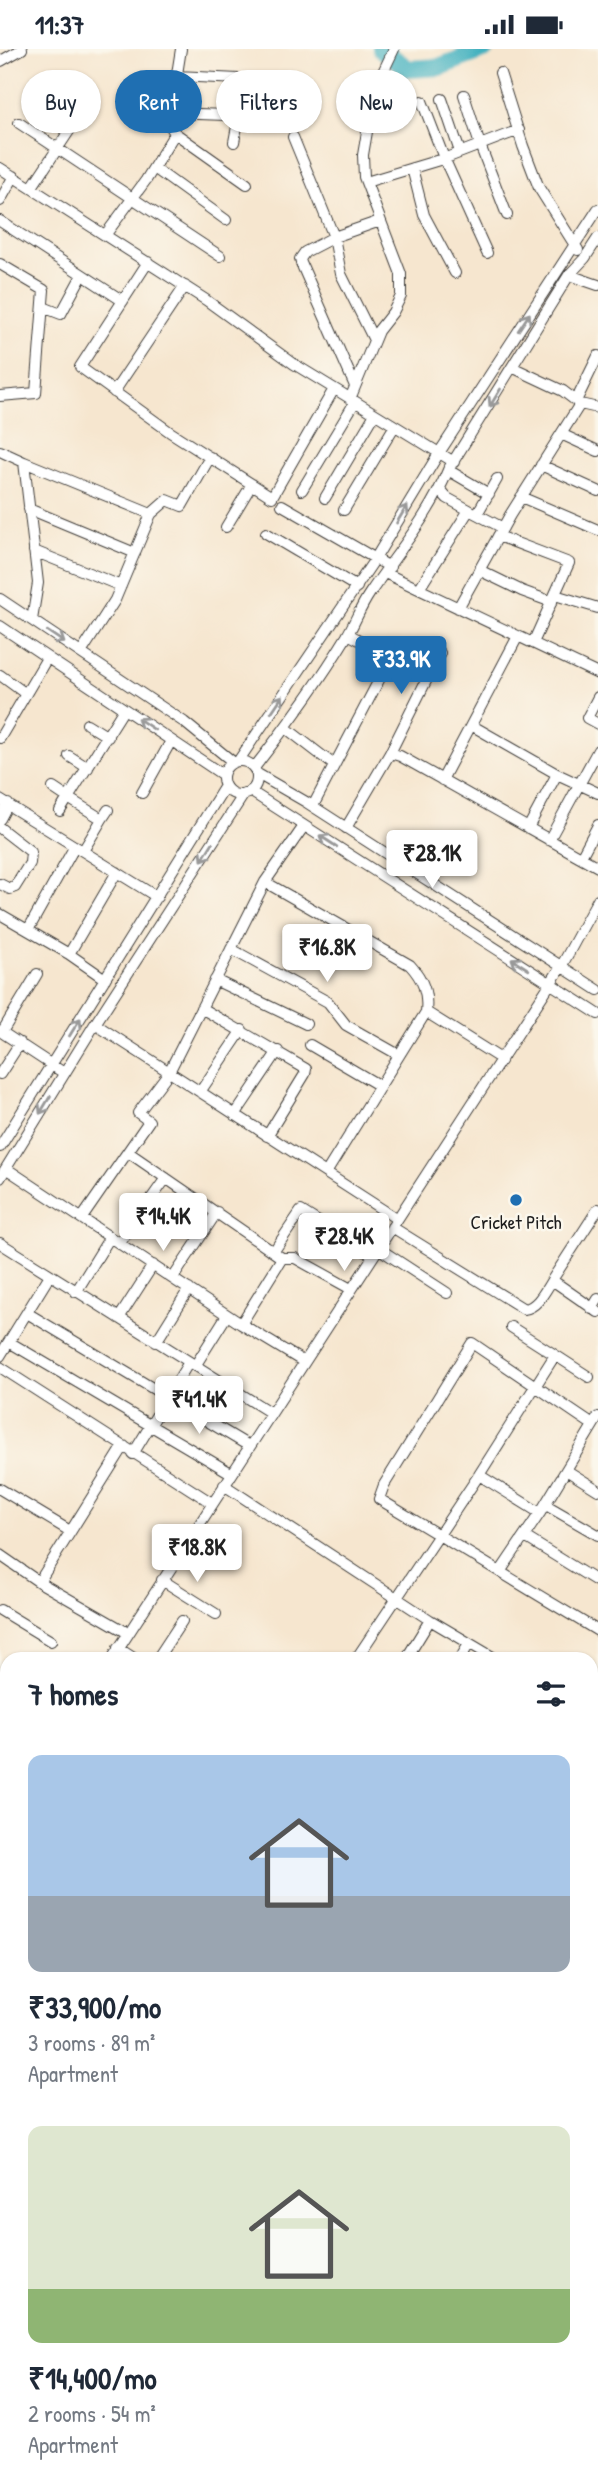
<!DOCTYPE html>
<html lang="en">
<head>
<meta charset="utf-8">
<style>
	body { margin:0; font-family:"Patrick Hand",sans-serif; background:#f2f2f3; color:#1f2937; height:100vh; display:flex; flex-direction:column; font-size:26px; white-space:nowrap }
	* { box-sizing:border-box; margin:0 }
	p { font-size:23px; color:#747a83 }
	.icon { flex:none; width:38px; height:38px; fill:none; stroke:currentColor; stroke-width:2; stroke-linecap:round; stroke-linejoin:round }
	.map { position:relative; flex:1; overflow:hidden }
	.side { position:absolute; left:0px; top:1603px; width:598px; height:840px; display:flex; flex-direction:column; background:#fff; border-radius:21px 21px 0 0; box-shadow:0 2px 5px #0004 }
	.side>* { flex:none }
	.guide { position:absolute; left:21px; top:21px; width:556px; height:63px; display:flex; gap:14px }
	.price { position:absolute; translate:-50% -60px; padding:0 16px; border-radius:7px; background:#fff; color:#222; font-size:23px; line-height:46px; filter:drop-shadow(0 2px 4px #0008) }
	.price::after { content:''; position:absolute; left:50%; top:42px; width:21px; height:16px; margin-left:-10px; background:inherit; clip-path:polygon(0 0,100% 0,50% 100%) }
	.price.on { background:#1f6fb2; color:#fff }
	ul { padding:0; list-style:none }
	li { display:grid; align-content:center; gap:14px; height:371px; padding:0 28px }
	li span { display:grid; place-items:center; height:217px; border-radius:14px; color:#555 }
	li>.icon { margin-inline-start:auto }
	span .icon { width:126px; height:126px; fill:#fffc; stroke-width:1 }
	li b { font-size:30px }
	h2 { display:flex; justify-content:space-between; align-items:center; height:84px; padding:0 28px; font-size:30px }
	.chip { padding:0 24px; border-radius:32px; background:#fff; box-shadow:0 2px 5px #0004; font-size:24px; line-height:63px }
	.chip.on { background:#1f6fb2; color:#fff }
	.status { display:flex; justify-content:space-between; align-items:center; height:49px; padding:0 35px; background:#fff; direction:ltr }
	.status svg { height:19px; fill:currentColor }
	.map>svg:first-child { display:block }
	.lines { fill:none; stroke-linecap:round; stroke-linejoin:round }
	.river { stroke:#43b1bf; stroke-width:18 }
	.minor-casing { stroke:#3d3a37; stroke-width:12 }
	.major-casing { stroke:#3d3a37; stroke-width:15 }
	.minor { stroke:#fff; stroke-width:10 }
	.major { stroke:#fff; stroke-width:12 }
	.oneway { stroke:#999 }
	.poi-dot { fill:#1f6fb2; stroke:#fbf7ec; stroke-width:2.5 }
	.labels { text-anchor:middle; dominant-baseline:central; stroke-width:5; stroke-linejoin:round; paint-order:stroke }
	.poi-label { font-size:19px; fill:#1c1c1c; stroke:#fbf7ec }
</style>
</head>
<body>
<div class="status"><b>11:37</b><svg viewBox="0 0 49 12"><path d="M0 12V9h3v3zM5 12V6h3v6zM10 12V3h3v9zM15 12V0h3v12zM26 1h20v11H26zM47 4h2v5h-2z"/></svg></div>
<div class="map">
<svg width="598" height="2443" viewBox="0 0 598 2443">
	<rect width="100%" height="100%" fill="#fbf7ec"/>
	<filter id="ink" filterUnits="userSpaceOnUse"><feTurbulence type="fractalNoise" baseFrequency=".0143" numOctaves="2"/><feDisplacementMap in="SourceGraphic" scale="14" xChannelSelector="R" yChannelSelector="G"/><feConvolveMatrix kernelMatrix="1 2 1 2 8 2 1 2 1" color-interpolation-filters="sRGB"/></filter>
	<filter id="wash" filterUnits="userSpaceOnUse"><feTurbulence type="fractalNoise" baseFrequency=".00686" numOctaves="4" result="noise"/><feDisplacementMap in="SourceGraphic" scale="28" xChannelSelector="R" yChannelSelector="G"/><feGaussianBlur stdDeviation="1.57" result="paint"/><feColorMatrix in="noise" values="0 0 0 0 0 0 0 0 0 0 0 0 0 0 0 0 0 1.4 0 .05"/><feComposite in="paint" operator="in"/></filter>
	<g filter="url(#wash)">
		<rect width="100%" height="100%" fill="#f6e6cf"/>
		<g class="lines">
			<path class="river" d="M 381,0 L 409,20 L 439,18 L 486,0"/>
		</g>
	</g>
	<g filter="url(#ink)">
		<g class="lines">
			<g class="minor-casing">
				<path id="minor" d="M 1,12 L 22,0
					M 500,24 L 523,97 L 539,139 L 578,201
					M 177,27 L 259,31
					M 464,46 L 480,96 L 507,166
					M 442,50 L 460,103
					M 422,52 L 444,109 L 487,204
					M 171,64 L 253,67
					M 19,74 L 220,207
					M 175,84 L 169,75 L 181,0
					M 293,88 L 334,188 L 305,203 L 300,210 L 301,214 L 355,337
					M 234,93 L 239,67
					M 0,119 L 206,251 L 294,315 L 454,413
					M 154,119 L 226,171
					M 412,119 L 424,166 L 455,224
					M 366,133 L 446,109 L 519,81
					M 32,138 L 81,64
					M 0,152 L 14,127
					M 0,172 L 123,252
					M 106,185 L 146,131 L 175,84 L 247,135
					M 148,213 L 80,318 L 170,383 L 272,448 L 334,340
					M 0,215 L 44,241 L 36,344 L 0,347
					M 569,226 L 598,236
					M 43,258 L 61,265 L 82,226
					M 374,291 L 341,225 L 334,188 L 380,172
					M 114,343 L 185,237
					M 350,350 L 378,282 L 393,263 L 401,247 L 401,225 L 364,128 L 363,106 L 374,42 L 394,0
					M 576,352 L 598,307
					M 580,355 L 598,359
					M 561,385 L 598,402
					M 0,402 L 24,413 L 38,534 L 32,571
					M 24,413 L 151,465 L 115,551 L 81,604
					M 541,416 L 598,442
					M 448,421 L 489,445
					M 302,441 L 355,353
					M 440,441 L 447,449 L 469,461
					M 521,448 L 598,481
					M 325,449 L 375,365
					M 282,456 L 390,518
					M 29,460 L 135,504
					M 344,461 L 394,378
					M 151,465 L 167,451 L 182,457 L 210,408
					M 477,465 L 497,430
					M 226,478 L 252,435
					M 266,484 L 357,538
					M 498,487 L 569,514 L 533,594
					M 34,502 L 121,537
					M 479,521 L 522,542 L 552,553
					M 385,524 L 598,625
					M 419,540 L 469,461 L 503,479
					M 555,546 L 598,559
					M 0,550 L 184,673 L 233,713
					M 458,559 L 510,466 L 580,355 L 563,342 L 514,319
					M 0,577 L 223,726
					M 0,626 L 26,645
					M 598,648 L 587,669 L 598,675
					M 87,675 L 108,688
					M 471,676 L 557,725 L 528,779
					M 286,679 L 334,716
					M 0,689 L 47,609
					M 390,704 L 440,604
					M 69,707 L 88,719
					M 239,711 L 375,510 L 439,404 L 598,160
					M223 729a17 17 0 1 1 34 0a17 17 0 1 1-34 0Z
					M 254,719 C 287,677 319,633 347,587 C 355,573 361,557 370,544 C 397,504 430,466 448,421 L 569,226 L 585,209 L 598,189
					M 256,724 L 306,753 L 598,941
					M 557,725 L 598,744
					M 442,731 L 518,587
					M 53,739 L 68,749 L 60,762
					M 250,742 L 598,965
					M 142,744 L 171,692
					M 0,751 L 157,848
					M 313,757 L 391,608 L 348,585
					M 0,770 L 8,755
					M 102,770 L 108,761
					M 0,779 L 31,803 L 30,814 L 15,838 L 10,840 L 0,835
					M 346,779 L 390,704 L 400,707 L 598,818
					M 549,791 L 598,701
					M 83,802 L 102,770 L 68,749 L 124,660
					M 581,808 L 598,776
					M 265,833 L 410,916 C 423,930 428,944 426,963 L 326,1124
					M 0,865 L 69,905 L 105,930
					M 28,881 L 75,797
					M 231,900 L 328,953 L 346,976 L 399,1006
					M 69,905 L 117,823
					M 215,931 L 306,975
					M 201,959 L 306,1020 L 305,1025 L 267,1087
					M 426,963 L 501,1010
					M 95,975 L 397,1170
					M 0,982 L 64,1024
					M 2,983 L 37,925
					M 310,996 L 380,1037
					M 0,1025 L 20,994
					M 200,1043 L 242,981
					M 235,1066 L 278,1002
					M 0,1098 L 225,737
					M 128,1103 L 282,1209
					M 7,1120 L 241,1275 L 304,1313
					M 0,1129 L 95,975 L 244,745
					M 598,1160 L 552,1231 L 598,1263
					M 82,1169 L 149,1072 L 138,1064 L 169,1023 L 265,833 L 304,777
					M 392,1178 L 524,1260 C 537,1259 545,1242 552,1231
					M 0,1194 L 271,1364
					M 120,1194 L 166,1129
					M 378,1199 L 447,1244
					M 274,1202 L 301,1162 L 373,1207
					M 173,1229 L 217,1163
					M 76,1243 L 110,1188
					M 592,1260 L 598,1250
					M 27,1264 L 249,1397
					M 119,1269 L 153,1216
					M 241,1275 L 282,1209 L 295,1209 L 351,1240
					M 511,1278 L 555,1306
					M 9,1293 L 231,1424
					M 156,1293 L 189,1240
					M 0,1307 L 50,1226
					M 195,1317 L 227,1266
					M 0,1318 L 212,1454
					M 593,1376 L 472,1294 L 384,1436 L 379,1450 L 598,1582
					M 133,1405 L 189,1313
					M 566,1421 L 598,1441
					M 479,1426 L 540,1464
					M 224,1436 L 430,1571 L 496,1610
					M 0,1440 L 70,1482
					M 546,1456 L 598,1486
					M 525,1488 L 598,1533
					M 0,1506 L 39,1533 L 128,1584
					M 500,1523 L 540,1464 L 598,1368
					M 162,1531 L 216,1565
					M 39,1533 L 124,1397
					M 0,1561 L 51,1592
					M 118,1599 L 135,1610
					M 112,1610 L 561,918 L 598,850
					M 157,1610 L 182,1572
					M 356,1610 L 479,1426 L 555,1306 L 589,1328
					M 406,1610 L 430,1571
					M 460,1610 L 469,1595
					M 592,1658 L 598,1648
					M 0,1668 L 7,1656
					M 592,1686 L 598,1676
					M 1,1715 L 7,1703
					M 592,1752 L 598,1756
					M 592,1773 L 598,1763
					M 592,1844 L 598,1845
					M 0,1879 L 7,1882
					M 0,1919 L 7,1923
					M 592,1988 L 598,1989
					M 592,2025 L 598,2026
					M 0,2038 L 7,2041
					M 592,2061 L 598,2063
					M 0,2102 L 7,2082
					M 592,2137 L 598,2137
					M 0,2186 L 7,2169
					M 0,2215 L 7,2218
					M 0,2242 L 7,2247
					M 0,2341 L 7,2345
					M 0,2422 L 7,2412
					M 0,2435 L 5,2425
					M 24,2436 L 36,2443
					M 171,2436 L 182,2443
					M 206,2436 L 215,2443
					M 297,2436 L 310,2443
					M 368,2436 L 382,2443
					M 92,2443 L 97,2436
					M 117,2443 L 122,2436
					M 254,2443 L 258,2436
					M 416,2443 L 421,2436"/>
			</g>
			<g class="major-casing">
				<path id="major" d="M 0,1786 L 7,1788
					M 0,1798 L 7,1800
					M 0,1810 L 7,1811
					M 0,1821 L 7,1823
					M 592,1914 L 598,1915
					M 592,1937 L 598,1938"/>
			</g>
			<use href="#minor" class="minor"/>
			<use href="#major" class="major"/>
		</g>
		<defs><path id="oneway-shaft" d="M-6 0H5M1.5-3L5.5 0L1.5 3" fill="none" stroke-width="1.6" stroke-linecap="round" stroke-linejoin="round" transform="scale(1.75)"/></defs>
		<g class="oneway">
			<use href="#oneway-shaft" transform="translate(524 273) rotate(-56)"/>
			<use href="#oneway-shaft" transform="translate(495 349) rotate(122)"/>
			<use href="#oneway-shaft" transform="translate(402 465) rotate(-59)"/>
			<use href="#oneway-shaft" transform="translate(56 588) rotate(34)"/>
			<use href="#oneway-shaft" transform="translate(277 655) rotate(-56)"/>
			<use href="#oneway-shaft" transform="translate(146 675) rotate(-146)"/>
			<use href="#oneway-shaft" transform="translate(328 792) rotate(-147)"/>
			<use href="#oneway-shaft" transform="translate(207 803) rotate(122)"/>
			<use href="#oneway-shaft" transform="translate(520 915) rotate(-147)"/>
			<use href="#oneway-shaft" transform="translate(75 978) rotate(-58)"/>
			<use href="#oneway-shaft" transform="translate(45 1056) rotate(121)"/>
		</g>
	</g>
	<circle class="poi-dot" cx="516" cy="1151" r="7"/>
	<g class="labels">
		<g class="poi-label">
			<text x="516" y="1173">Cricket Pitch</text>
		</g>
	</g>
</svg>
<b class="price on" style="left:401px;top:647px">₹33.9K</b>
<b class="price" style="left:432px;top:841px">₹28.1K</b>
<b class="price" style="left:327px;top:935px">₹16.8K</b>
<b class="price" style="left:163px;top:1204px">₹14.4K</b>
<b class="price" style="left:344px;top:1224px">₹28.4K</b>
<b class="price" style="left:199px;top:1387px">₹41.4K</b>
<b class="price" style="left:197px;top:1535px">₹18.8K</b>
<div class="guide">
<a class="chip">Buy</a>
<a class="chip on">Rent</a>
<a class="chip">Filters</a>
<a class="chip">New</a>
</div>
<section class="side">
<h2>7 homes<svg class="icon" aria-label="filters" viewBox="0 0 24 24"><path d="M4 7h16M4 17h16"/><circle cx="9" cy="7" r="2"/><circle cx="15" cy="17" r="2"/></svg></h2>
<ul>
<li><span style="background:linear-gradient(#a9c7e8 65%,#9aa5b1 0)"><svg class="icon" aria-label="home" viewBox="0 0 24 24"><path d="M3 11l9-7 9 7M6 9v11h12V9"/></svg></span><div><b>₹33,900/mo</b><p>3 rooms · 89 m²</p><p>Apartment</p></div></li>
<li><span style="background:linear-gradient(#dfe7d0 75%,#8fb573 0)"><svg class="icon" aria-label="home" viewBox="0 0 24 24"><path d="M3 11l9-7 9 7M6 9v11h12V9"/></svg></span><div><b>₹14,400/mo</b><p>2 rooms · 54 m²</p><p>Apartment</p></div></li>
</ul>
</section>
</div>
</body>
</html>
